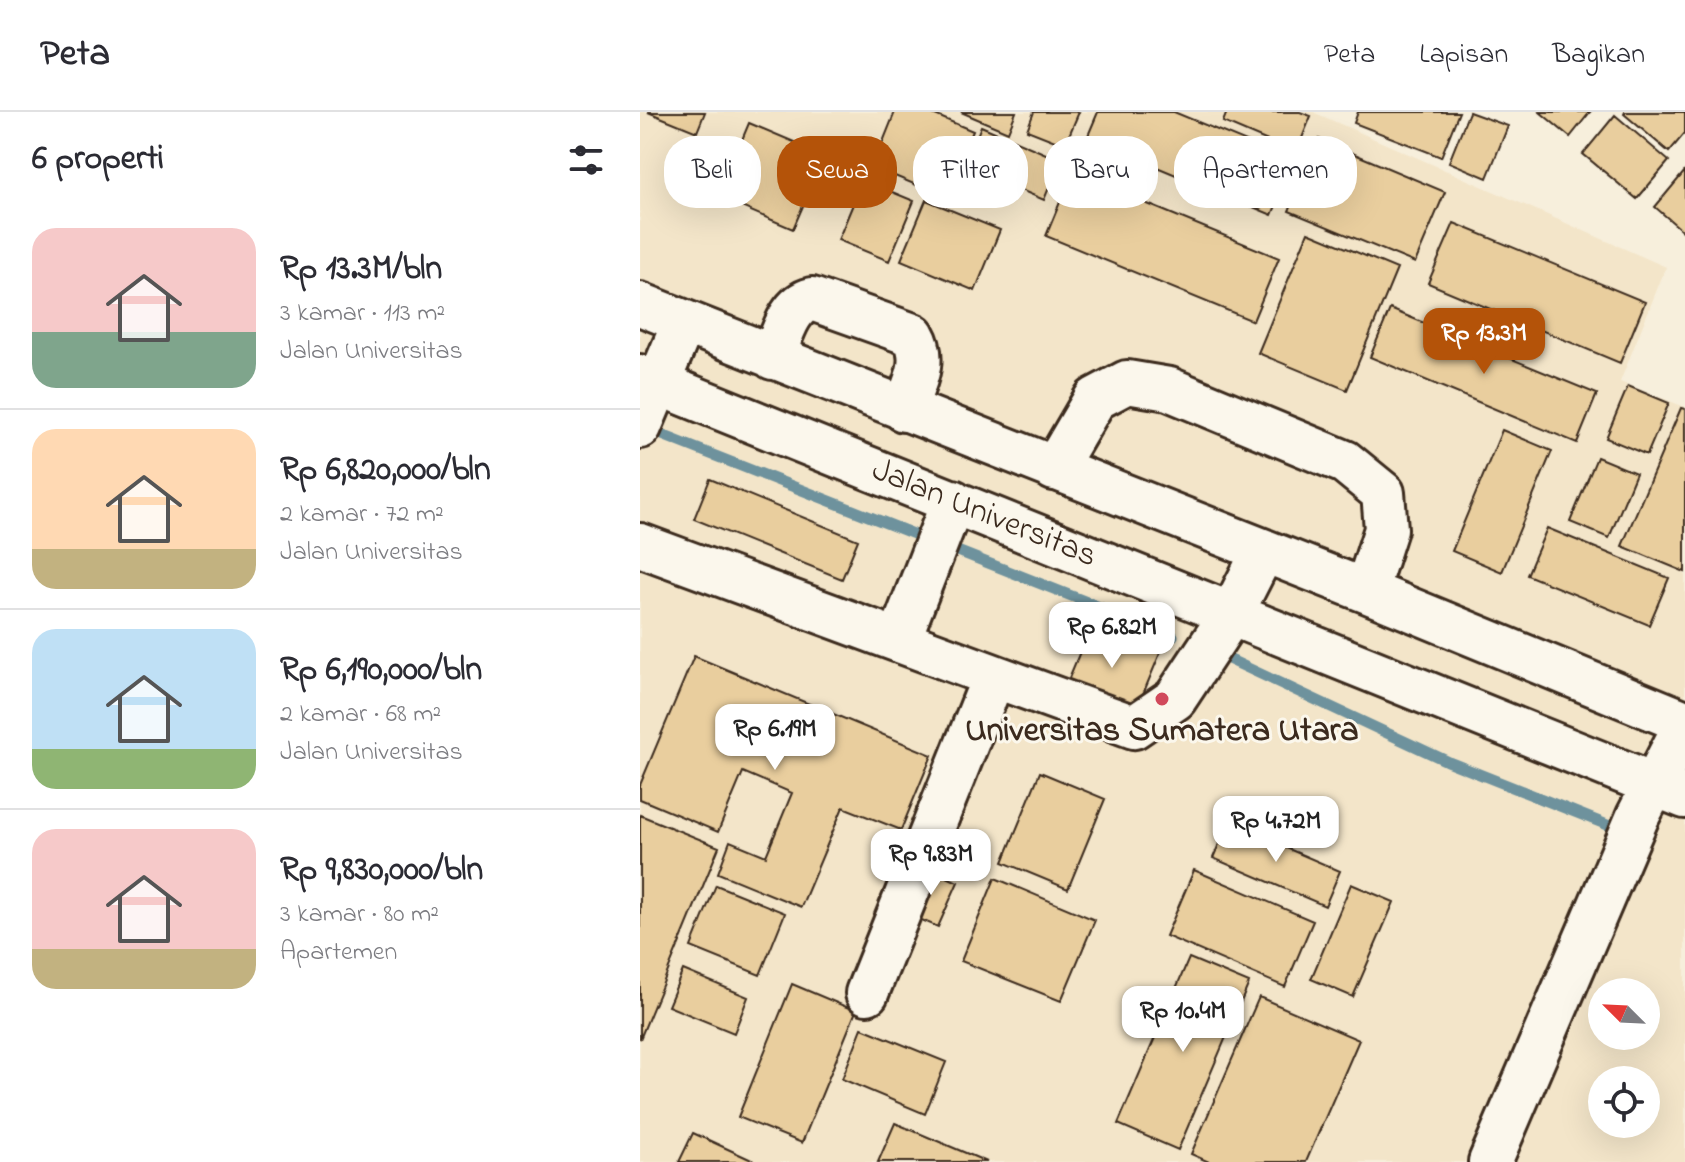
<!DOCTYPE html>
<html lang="id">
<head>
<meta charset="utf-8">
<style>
	body { margin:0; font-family:"Indie Flower",sans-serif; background:#f7f7f7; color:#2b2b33; height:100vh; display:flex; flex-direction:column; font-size:30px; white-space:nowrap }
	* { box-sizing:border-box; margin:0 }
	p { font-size:26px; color:#7c7c81 }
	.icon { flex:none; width:44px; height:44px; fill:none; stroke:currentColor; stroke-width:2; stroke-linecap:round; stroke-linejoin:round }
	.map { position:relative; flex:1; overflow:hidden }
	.drawer { display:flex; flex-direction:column; background:#fff; width:640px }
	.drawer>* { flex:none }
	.hud { position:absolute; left:24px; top:24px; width:760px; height:72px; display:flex; gap:16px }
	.needle { width:52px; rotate:294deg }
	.controls { position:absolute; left:948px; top:866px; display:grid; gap:16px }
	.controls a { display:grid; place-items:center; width:72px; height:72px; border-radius:50%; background:#fff; box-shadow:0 8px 32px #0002; font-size:40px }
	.price { position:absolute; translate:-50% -68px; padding:0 18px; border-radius:16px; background:#fff; color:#222; font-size:26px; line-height:52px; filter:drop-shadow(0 2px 4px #0008) }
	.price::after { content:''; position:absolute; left:50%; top:48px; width:24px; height:18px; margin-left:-12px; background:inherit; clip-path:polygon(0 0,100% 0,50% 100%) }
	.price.active { background:#b45309; color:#fff }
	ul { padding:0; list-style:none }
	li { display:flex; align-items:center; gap:24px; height:200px; padding:0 32px }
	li+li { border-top:2px solid #e1e1e2 }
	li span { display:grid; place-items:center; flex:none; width:224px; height:160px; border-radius:24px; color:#555 }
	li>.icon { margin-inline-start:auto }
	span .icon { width:96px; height:96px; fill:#fffc; stroke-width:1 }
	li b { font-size:34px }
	h2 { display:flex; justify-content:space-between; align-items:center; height:96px; padding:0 32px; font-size:34px }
	.chip { padding:0 28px; border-radius:32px; background:#fff; box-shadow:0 8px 32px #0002; font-size:28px; line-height:72px }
	.chip.active { background:#b45309; color:#fff }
	header { display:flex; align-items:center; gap:48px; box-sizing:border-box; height:112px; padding:0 40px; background:#fff; border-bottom:2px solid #e1e1e2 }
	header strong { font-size:38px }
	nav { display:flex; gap:44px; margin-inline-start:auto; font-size:28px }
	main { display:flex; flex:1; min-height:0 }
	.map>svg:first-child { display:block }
	.built { fill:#f3e5c9; fill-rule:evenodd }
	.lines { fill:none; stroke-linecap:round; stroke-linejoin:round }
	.stream { stroke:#6e929d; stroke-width:11 }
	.building { fill:#e9ce9e; stroke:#3b2a1e; stroke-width:2 }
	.minor-casing { stroke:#3b2a1e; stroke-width:48 }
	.minor { stroke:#fbf7ec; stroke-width:42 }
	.poi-dot { fill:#d1495b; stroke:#fbf7ec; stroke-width:3 }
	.labels { text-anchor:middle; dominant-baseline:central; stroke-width:6; stroke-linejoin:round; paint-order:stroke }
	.street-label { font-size:34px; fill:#3b2a1e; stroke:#fbf7ec }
	.poi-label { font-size:34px; font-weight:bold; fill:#3b2a1e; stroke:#fbf7ec }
</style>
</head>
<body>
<header>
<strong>Peta</strong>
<nav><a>Peta</a><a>Lapisan</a><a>Bagikan</a></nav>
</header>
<main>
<section class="drawer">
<h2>6 properti<svg class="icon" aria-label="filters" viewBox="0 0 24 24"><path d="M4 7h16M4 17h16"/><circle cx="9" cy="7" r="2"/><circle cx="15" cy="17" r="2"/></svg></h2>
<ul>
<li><span style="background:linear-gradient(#f6c9c9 65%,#7fa58c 0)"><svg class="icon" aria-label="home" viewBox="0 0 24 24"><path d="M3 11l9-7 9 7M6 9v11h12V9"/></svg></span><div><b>Rp 13.3M/bln</b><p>3 kamar · 113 m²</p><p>Jalan Universitas</p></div></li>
<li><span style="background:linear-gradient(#ffd9b3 75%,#c2b280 0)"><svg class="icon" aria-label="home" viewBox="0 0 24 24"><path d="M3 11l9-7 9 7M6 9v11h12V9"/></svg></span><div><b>Rp 6,820,000/bln</b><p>2 kamar · 72 m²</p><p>Jalan Universitas</p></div></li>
<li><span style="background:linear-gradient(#bfe0f5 75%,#8fb573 0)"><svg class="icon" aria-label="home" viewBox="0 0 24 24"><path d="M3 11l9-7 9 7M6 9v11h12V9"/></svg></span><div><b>Rp 6,190,000/bln</b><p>2 kamar · 68 m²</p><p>Jalan Universitas</p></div></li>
<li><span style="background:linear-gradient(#f6c9c9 75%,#c2b280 0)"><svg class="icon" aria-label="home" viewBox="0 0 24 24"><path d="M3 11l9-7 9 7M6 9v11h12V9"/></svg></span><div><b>Rp 9,830,000/bln</b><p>3 kamar · 80 m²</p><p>Apartemen</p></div></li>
</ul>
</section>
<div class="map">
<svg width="1045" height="1050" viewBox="0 0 1045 1050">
	<rect width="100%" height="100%" fill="#f7efdc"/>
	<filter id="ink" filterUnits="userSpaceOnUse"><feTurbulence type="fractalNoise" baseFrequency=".0125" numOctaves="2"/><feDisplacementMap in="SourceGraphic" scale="16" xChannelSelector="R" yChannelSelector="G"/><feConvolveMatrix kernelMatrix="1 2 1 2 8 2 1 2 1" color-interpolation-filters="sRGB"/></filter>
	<g filter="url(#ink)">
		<path class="built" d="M 0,0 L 673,0 L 1026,155 L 980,270 L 1045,295 L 1045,1050 L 0,1050 ZM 962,880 L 1006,880 L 1006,924 L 962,924 ZM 962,968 L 1006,968 L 1006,1012 L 962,1012 Z"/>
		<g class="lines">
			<path class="stream" d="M 7,317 L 289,428
				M 305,434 L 533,524
				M 582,544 L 809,650 L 980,718"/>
		</g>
		<path class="building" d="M 8,0 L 65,0 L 57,20 Z
			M 255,0 L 288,0 L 333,19 L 305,85 L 233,55 Z
			M 321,0 L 376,0 L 368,20 Z
			M 394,0 L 439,0 L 425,33 L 387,18 Z
			M 458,0 L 534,0 L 655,50 L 632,103 L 447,26 Z
			M 587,0 L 660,0 L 671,4 L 656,41 L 583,10 Z
			M 718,0 L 819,0 L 801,45 L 714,11 Z
			M 829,0 L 868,14 L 847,66 L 809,50 Z
			M 900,0 L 950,0 L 930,25 Z
			M 985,0 L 1045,0 L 1045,21 L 1029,40 L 984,2 Z
			M 975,3 L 1029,49 L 997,87 L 943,42 Z
			M 109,11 L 185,43 L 153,117 L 78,85 Z
			M 341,14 L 420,48 L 404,88 L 325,54 Z
			M 679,27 L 805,80 L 775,151 L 649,99 Z
			M 1045,59 L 1045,121 L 1015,95 Z
			M 432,61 L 639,146 L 613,209 L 406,124 Z
			M 223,68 L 274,89 L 249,149 L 198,128 Z
			M 286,88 L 360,118 L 335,179 L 261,148 Z
			M 814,111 L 1005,190 L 980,251 L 788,171 Z
			M 668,120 L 757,157 L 707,278 L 618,241 Z
			M 750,197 L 957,282 L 937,331 L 730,245 Z
			M 988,274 L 1029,291 L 1007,343 L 966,326 Z
			M 1041,296 L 1045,297 L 1045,460 L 982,434 Z
			M 862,318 L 912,339 L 862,460 L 812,439 Z
			M 957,345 L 996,361 L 969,426 L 930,410 Z
			M 70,367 L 218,428 L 202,467 L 54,407 Z
			M 907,416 L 1029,466 L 1009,513 L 887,463 Z
			M 452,511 L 521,539 L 493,606 L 424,578 Z
			M 54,544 L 292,643 L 261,718 L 203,695 L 161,795 L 78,761 L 90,729 L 126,744 L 152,681 L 103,660 L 78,720 L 0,687 L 0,673 Z
			M 400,660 L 465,687 L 428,777 L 363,750 Z
			M 0,703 L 79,735 L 0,927 Z
			M 588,711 L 700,759 L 685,794 L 573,746 Z
			M 285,755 L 318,770 L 298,815 L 265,801 Z
			M 554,758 L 673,809 L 645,875 L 526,824 Z
			M 355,766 L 455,808 L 421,889 L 321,849 Z
			M 711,772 L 754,790 L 713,885 L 671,867 Z
			M 76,773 L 145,801 L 120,863 L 51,835 Z
			M 549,846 L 609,871 L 538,1038 L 478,1012 Z
			M 43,858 L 108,885 L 94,921 L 28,894 Z
			M 152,872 L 216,899 L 162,1031 L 98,1005 Z
			M 619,885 L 719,928 L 666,1050 L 569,1050 L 551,1042 Z
			M 222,916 L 306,950 L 285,1002 L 202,967 Z
			M 255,1011 L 347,1050 L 238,1050 Z
			M 53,1021 L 116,1050 L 39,1050 Z"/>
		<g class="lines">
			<g class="minor-casing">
				<path id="minor" d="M 0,192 L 726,479 L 1045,610
					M 133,246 C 142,224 148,193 172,187 L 273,223 C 288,249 274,272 264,298
					M 0,264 L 1045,685
					M 0,315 L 44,210
					M 414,357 L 455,287 L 487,270 L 529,277 L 705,350 L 743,381 L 746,417 L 726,479
					M 0,433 L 354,564 L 227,881
					M 259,528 L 313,389
					M 354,564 L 494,615 L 535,587 L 592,501 L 623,440
					M 850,1050 L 998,704 L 1045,613"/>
			</g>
			<use href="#minor" class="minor"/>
		</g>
	</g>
	<circle class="poi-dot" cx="522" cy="587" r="8"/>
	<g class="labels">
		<g class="street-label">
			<text transform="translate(344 402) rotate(22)">Jalan Universitas</text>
		</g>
		<g class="poi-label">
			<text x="522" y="620">Universitas Sumatera Utara</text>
		</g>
	</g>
</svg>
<div class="controls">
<a><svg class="needle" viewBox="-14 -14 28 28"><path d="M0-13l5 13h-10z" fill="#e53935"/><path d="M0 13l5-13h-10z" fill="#7c7c81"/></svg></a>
<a><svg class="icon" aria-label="locate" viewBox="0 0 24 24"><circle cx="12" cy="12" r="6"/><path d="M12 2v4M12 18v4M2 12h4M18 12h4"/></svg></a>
</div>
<b class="price active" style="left:844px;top:264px">Rp 13.3M</b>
<b class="price" style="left:472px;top:558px">Rp 6.82M</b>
<b class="price" style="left:135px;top:660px">Rp 6.19M</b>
<b class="price" style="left:636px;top:752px">Rp 4.72M</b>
<b class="price" style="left:291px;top:785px">Rp 9.83M</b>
<b class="price" style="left:543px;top:942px">Rp 10.4M</b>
<div class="hud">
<a class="chip">Beli</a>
<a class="chip active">Sewa</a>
<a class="chip">Filter</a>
<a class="chip">Baru</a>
<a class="chip">Apartemen</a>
</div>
</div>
</main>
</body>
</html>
